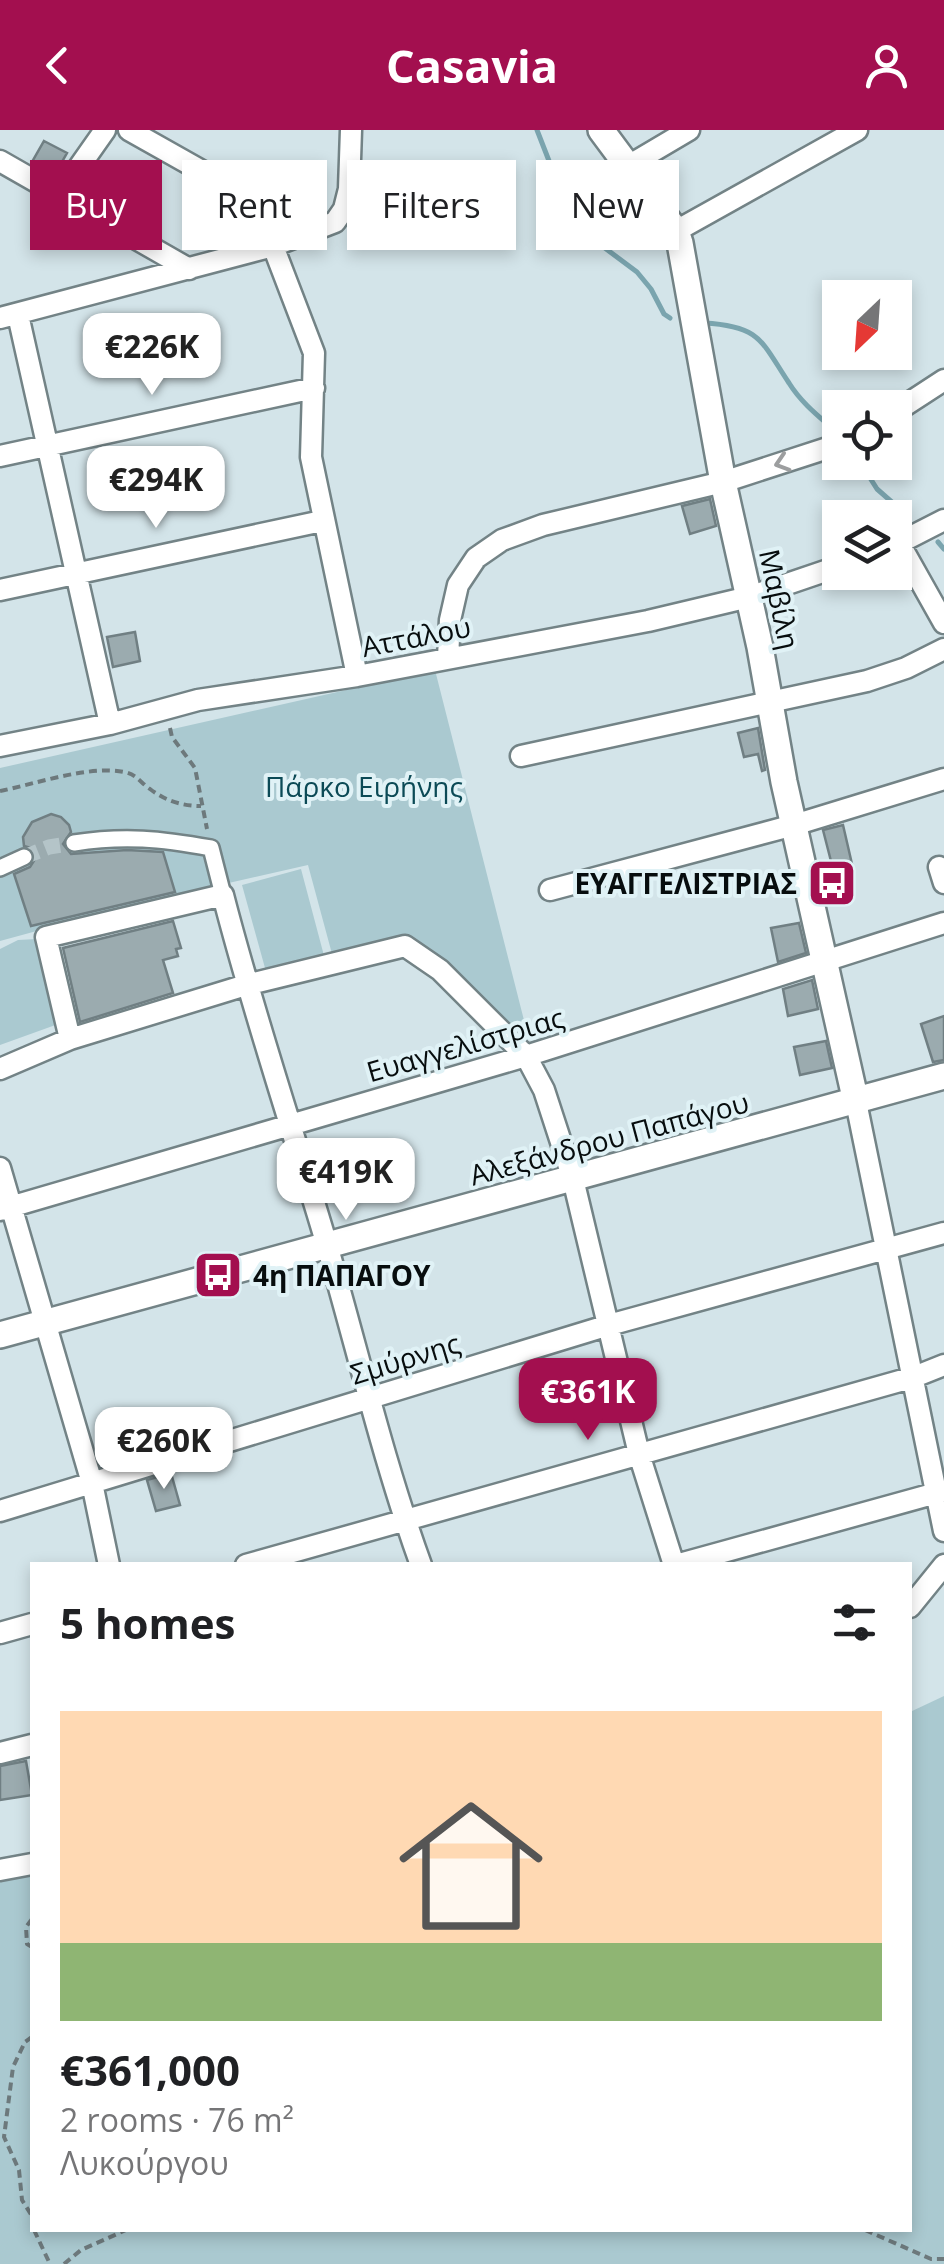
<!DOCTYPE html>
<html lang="en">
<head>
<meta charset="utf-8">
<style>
	body { margin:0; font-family:"Open Sans",sans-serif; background:#f2f2f2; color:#202124; height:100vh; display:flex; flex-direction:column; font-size:38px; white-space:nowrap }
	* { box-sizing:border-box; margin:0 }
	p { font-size:32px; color:#757577 }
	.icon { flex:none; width:55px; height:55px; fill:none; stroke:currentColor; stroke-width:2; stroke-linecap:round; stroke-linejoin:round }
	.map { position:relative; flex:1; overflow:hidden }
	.sheet { position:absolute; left:30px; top:1432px; width:882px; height:670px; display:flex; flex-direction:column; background:#fff; border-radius:0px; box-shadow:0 5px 15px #0003 }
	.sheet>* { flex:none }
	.hud { position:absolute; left:30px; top:30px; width:885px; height:90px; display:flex; gap:20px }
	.needle { width:65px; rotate:205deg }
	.tools { position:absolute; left:822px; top:150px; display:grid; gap:20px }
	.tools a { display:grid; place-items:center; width:90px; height:90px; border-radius:0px; background:#fff; box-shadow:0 5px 15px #0003; font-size:50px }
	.price { position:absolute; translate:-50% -85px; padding:0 22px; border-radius:20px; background:#fff; color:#222; font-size:32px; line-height:65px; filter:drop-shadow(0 2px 5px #0008) }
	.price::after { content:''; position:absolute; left:50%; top:60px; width:30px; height:22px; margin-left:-15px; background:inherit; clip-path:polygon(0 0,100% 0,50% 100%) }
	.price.active { background:#a30f4f; color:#fff }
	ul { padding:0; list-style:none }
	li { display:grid; align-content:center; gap:20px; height:530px; padding:0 30px }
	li+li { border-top:2px solid #e0e0e0 }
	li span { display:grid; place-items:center; height:310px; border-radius:0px; color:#555 }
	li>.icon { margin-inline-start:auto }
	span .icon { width:180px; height:180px; fill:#fffc; stroke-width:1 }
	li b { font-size:42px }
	h2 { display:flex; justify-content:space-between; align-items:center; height:120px; padding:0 30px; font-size:42px }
	.chip { padding:0 35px; border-radius:0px; background:#fff; box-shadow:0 5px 15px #0003; font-size:35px; line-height:90px }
	.chip.active { background:#a30f4f; color:#fff }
	header { display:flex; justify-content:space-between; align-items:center; height:130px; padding:0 30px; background:#a30f4f; color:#fff; font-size:45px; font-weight:700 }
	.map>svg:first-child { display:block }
	.green { fill:#aac9d0 }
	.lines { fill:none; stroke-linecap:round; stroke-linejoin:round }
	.stream { stroke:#7aa4ae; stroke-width:5 }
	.building { fill:#9babaf; stroke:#707f83; stroke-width:2.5 }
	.pedestrian-tunnel { stroke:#b4c4c8; stroke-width:15; stroke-dasharray:15 8; stroke-linecap:butt }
	.pedestrian-casing { stroke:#738386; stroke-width:20 }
	.minor-casing { stroke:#738386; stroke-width:25 }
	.tertiary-casing { stroke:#738386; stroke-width:30 }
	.path { stroke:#6d797c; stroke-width:4; stroke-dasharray:8 5; stroke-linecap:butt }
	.pedestrian { stroke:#fff; stroke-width:15 }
	.minor { stroke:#fff; stroke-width:20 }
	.tertiary { stroke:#fff; stroke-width:25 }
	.oneway { stroke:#9c9e9f }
	.labels { text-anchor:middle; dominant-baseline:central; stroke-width:8; stroke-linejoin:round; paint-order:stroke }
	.street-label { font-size:28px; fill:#070d0e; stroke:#e0f2f6 }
	.park-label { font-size:28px; fill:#0b4a56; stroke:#e0f2f6 }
	.poi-label { font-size:28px; font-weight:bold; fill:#070d0e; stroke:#e0f2f6; text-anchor:end }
</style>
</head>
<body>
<header><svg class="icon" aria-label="back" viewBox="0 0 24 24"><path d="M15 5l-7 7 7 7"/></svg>Casavia<svg class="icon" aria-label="person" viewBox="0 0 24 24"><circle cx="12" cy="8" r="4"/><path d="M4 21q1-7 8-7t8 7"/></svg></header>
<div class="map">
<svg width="944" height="2134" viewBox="0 0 944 2134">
	<rect width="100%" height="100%" fill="#d3e4e9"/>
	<path class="green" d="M 435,540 L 528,906 L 394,820 L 335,835 L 308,735 L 132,775 L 0,811 L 0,638 Z
		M 301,739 L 327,837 L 270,856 L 242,755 Z
		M 37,809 L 61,893 L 0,915 L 0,819 L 18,810 Z
		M 944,1566 L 944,2134 L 0,2134 L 0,1746 L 32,1740 L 32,2100 L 910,2100 L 910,1582 Z"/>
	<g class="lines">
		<path class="stream" d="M 537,0 L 574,95 L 637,142 L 651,159 L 664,184 L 670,188
			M 704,193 C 761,196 761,211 789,253 C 802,274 821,288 839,304
			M 860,332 L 877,359 L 909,387
			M 938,412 L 944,419"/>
	</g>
	<path class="building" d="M 44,11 L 67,23 L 55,44 L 32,32 Z
		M 710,369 L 716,396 L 690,404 L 682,376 Z
		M 135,502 L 140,531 L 113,537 L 107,507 Z
		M 758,598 L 765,640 L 762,641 L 758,624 L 744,627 L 738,603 Z
		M 51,684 L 61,687 L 69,695 L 71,702 L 63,714 L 71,724 L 127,720 L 163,722 L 175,762 L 31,796 L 14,744 L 30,737 L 35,729 L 31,718 L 24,716 L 23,707 L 32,692 Z
		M 843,695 L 852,734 L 833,739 L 823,700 Z
		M 173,791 L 181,818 L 176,819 L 178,826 L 163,830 L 173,863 L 80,892 L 63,818 Z
		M 799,793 L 806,823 L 778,832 L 771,798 Z
		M 812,850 L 818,879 L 788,886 L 783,859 Z
		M 944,886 L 944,930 L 933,932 L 921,894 Z
		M 826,911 L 832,938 L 800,945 L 794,917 Z
		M 171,1343 L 180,1375 L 156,1381 L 147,1350 Z
		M 26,1631 L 32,1665 L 0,1670 L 0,1636 Z"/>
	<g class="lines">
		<path class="pedestrian-tunnel" d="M 24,727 L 49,717 L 74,713"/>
		<g class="pedestrian-casing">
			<path id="pedestrian" d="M 74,713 C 125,705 161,709 211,718 L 223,765
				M 0,738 L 24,727"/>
		</g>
		<g class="minor-casing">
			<path id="minor" d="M 129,0 L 280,85 L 273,116 L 314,223 L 311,327 L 357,546
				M 0,31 L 189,139
				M 628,36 L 689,0
				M 60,64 L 105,0
				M 676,101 L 857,0
				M 18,185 L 110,594
				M 0,188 L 273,116 L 335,92 L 344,79 L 349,59 L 351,0
				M 895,282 L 944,250
				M 0,326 L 314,258
				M 899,413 L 944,493
				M 895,415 L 944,390
				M 0,460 L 322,391
				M 448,527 L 450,490 L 458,455 L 476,428 L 502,410 L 543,395 L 723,352 L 840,314
				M 0,616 L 110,594 L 198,570 L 357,546 L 648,491 L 749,467 L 840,436
				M 521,626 L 867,551 L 906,538 L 944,519
				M 939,737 L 944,753
				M 550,760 L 794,695 L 944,649
				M 70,909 L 46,807 L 223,765 C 254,886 294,1003 329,1122 C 359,1226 384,1333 421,1435
				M 0,939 L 70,909 L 246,855 L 405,816 L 440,840 L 526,926 L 544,960 L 573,1049 L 639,1324 L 674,1435
				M 856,972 L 944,1401
				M 0,1038 L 92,1353 L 109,1435
				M 0,1080 L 526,926 L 944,793
				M 0,1381 L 609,1195 L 944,1103
				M 246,1435 L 914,1247 L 944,1235
				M 676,1435 L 944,1361
				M 910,1477 L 944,1435
				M 0,1503 L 32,1494
				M 0,1623 L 32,1615
				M 0,1740 L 32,1734"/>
		</g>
		<g class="tertiary-casing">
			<path id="tertiary" d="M 601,0 L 676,101 L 680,113 L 723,352 L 760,517 L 784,652 L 856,972
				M 0,1205 L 944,946"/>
		</g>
		<path class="path" d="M 170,598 L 172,607 L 195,638 L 207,699
			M 0,661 C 35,654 89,635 124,642 C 136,644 141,653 150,659 C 166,671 182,676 201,676
			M 32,1789 L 26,1797 L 27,1814 L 32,1817
			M 32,1907 L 25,1912 L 13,1937 L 4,2007 L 19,2040 L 22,2070 L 32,2086
			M 34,2100 L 50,2134
			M 865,2100 L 931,2129 L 944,2129
			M 64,2134 L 81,2120 L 126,2100"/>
		<use href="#pedestrian" class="pedestrian"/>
		<use href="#minor" class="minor"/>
		<use href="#tertiary" class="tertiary"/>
	</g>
	<defs><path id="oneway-chevron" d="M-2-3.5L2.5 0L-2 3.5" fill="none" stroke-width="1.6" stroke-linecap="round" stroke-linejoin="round" transform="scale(2.5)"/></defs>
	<use class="oneway" href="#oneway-chevron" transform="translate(782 333) rotate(162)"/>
	<defs>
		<g id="bus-square" transform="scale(2.5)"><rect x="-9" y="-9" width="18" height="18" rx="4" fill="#a30f4f" stroke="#e0f2f6"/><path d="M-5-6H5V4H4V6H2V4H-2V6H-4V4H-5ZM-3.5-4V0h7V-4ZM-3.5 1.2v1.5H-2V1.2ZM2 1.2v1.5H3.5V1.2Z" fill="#fff"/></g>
	</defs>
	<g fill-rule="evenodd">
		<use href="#bus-square" x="832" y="753"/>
		<use href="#bus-square" x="218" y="1145"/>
	</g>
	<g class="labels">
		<g class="street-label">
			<text transform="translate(780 469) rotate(78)">Μαβίλη</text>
			<text transform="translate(416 506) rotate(-11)">Αττάλου</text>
			<text transform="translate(465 914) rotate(-16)">Ευαγγελίστριας</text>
			<text transform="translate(609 1008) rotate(-15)">Αλεξάνδρου Παπάγου</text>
			<text transform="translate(405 1228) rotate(-17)">Σμύρνης</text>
		</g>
		<g class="park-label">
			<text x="364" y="656">Πάρκο Ειρήνης</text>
		</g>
		<g class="poi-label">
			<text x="797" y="753">ΕΥΑΓΓΕΛΙΣΤΡΙΑΣ</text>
			<text x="253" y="1145" text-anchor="start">4η ΠΑΠΑΓΟΥ</text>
		</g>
	</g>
</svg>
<div class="tools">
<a><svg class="needle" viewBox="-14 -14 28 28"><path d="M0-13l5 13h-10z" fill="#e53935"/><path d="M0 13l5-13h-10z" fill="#757577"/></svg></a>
<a><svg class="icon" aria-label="locate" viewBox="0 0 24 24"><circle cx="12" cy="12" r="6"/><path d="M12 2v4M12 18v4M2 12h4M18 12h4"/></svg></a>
<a><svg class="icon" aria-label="layers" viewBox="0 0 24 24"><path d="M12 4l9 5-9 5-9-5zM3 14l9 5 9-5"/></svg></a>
</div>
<b class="price" style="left:152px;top:268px">€226K</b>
<b class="price" style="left:156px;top:401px">€294K</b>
<b class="price" style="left:346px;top:1093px">€419K</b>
<b class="price active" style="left:588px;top:1313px">€361K</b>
<b class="price" style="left:164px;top:1362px">€260K</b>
<div class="hud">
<a class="chip active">Buy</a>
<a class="chip">Rent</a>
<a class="chip">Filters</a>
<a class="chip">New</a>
</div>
<section class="sheet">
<h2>5 homes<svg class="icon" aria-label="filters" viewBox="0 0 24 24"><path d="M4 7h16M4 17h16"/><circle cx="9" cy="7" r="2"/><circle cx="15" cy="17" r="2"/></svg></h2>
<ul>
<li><span style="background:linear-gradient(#ffd9b3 75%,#8fb573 0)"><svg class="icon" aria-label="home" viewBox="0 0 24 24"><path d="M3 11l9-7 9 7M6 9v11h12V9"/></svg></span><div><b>€361,000</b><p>2 rooms · 76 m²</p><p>Λυκούργου</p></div></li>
</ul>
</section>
</div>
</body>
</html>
